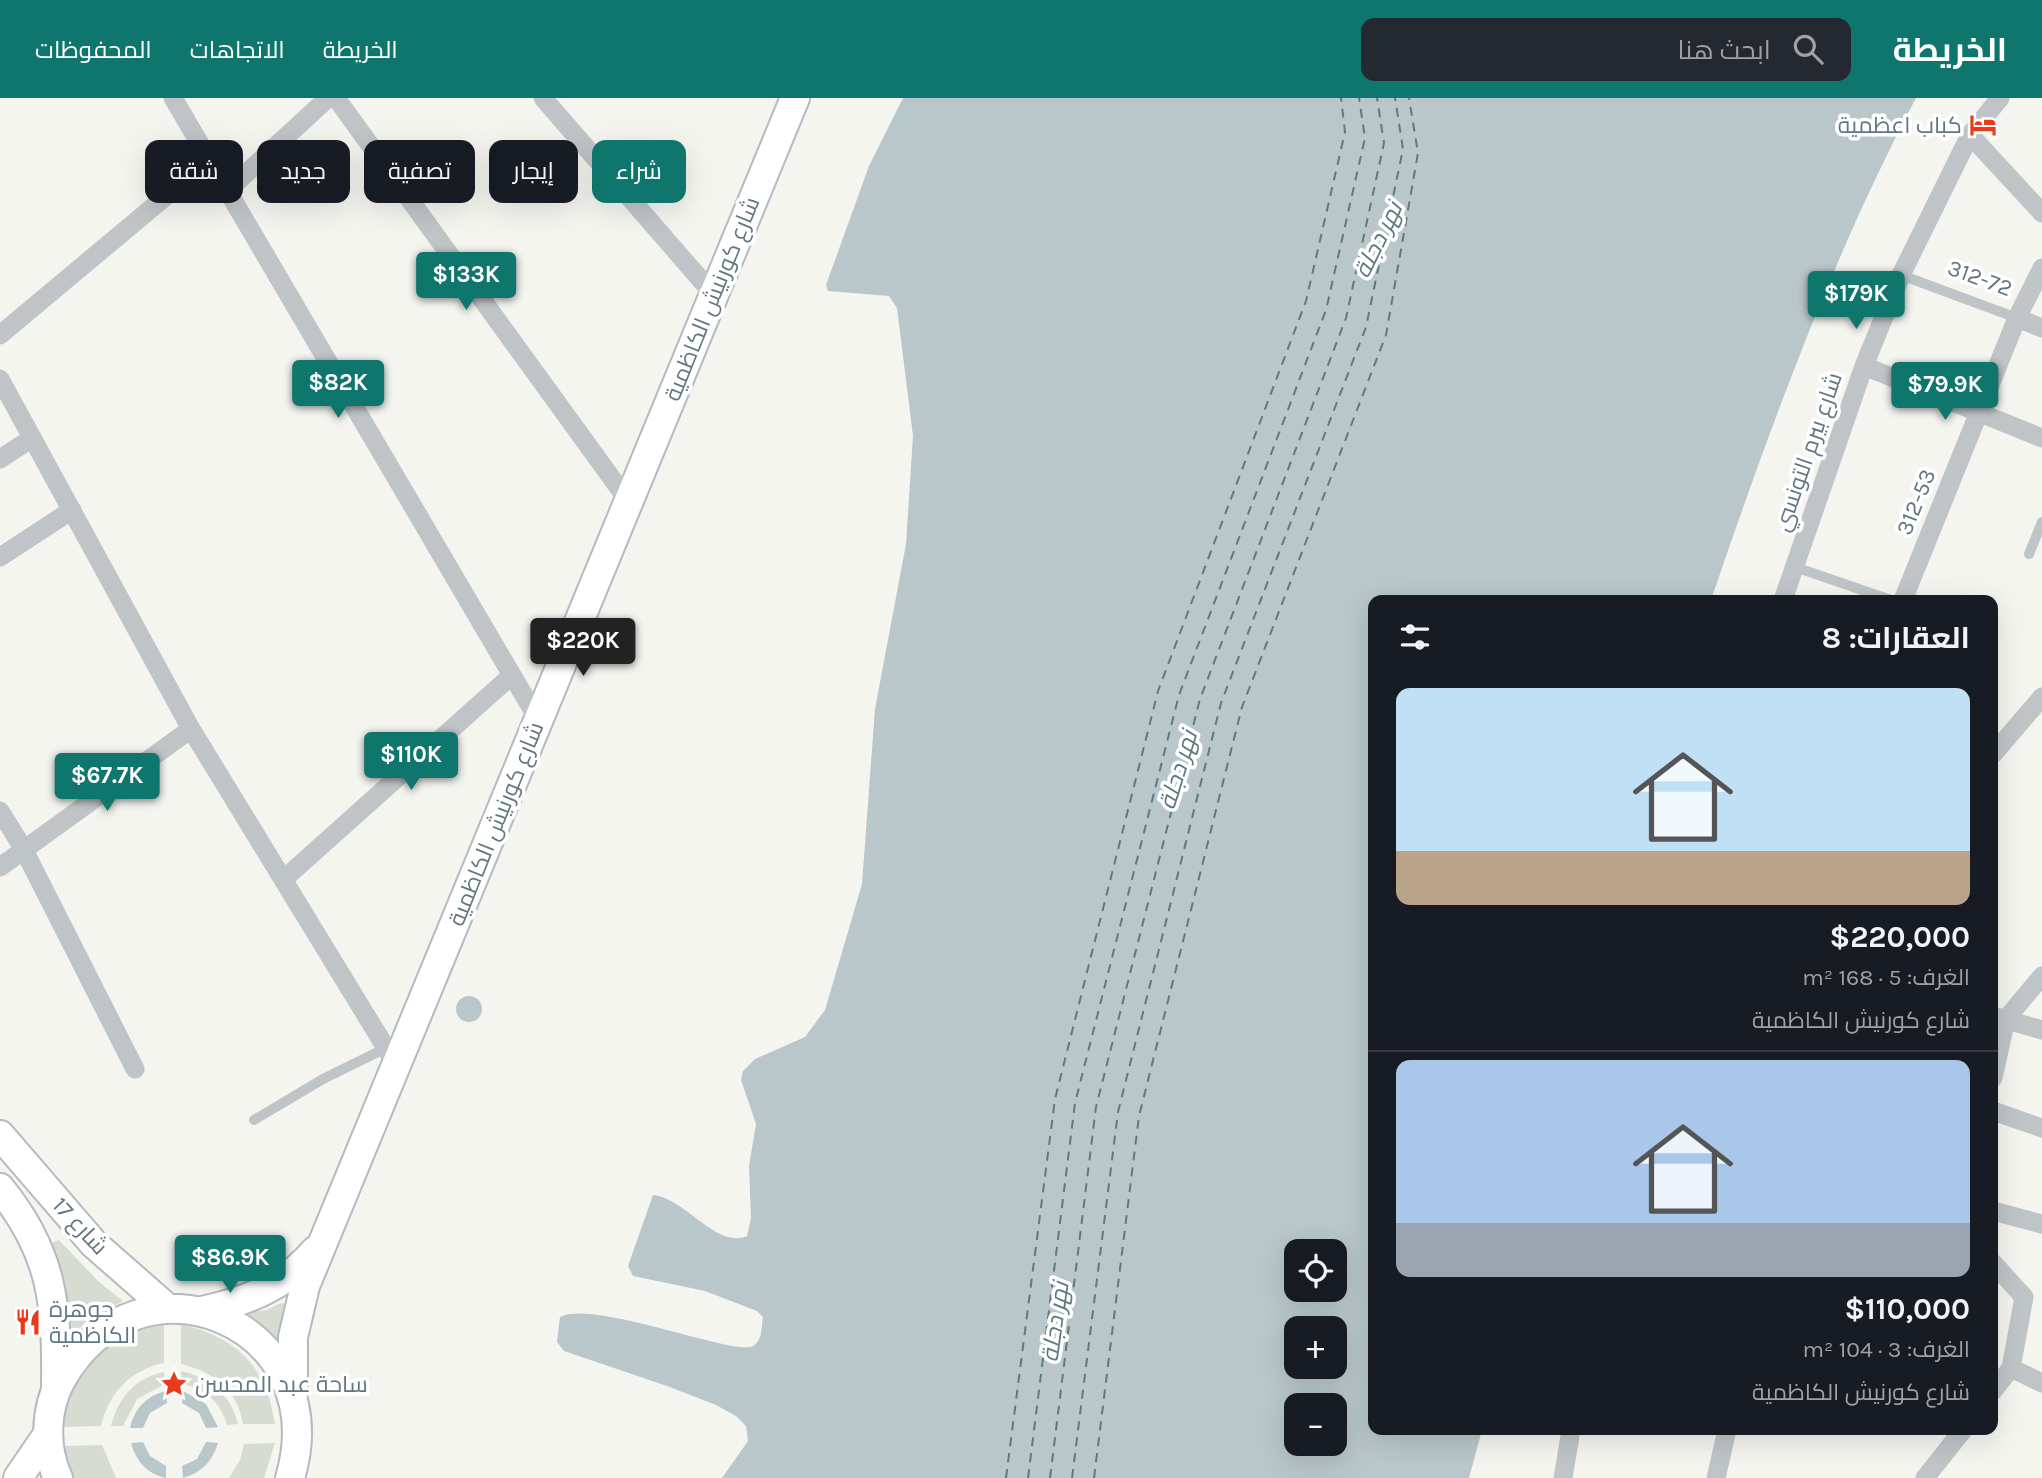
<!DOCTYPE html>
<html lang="ar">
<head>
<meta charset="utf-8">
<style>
	body { margin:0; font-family:Karla,Cairo,sans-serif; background:#242831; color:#f1f3f6; direction:rtl; height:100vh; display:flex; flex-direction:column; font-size:26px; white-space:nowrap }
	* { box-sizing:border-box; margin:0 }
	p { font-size:23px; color:#9ea1a6 }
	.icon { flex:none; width:38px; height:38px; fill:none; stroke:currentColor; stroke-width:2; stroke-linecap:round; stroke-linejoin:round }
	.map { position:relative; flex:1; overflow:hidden; direction:ltr }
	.drawer { position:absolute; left:1368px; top:497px; width:630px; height:840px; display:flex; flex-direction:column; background:#171b24; border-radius:14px; box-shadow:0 7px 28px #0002; direction:rtl }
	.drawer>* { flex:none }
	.banner { position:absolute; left:21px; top:42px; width:665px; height:63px; direction:rtl; display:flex; gap:14px }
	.controls { position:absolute; left:1284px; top:1141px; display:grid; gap:14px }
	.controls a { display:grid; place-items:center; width:63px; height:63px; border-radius:14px; background:#171b24; box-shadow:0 7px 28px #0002; font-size:35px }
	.price { position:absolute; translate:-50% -60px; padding:0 16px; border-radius:7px; background:#0f766e; color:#fff; font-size:23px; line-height:46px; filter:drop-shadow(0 2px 4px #0008) }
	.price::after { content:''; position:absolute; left:50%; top:42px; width:21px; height:16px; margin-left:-10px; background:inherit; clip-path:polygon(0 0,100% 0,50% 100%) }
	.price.on { background:#222; color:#fff }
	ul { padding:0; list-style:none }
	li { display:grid; align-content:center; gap:14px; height:371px; padding:0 28px }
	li+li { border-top:2px solid #363941 }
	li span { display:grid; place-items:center; height:217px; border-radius:14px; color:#555 }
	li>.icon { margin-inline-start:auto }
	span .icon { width:126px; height:126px; fill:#fffc; stroke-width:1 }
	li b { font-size:30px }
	h2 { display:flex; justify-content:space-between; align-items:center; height:84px; padding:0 28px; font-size:30px }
	.tag { padding:0 24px; border-radius:14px; background:#171b24; box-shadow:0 7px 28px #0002; font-size:24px; line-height:63px }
	.tag.on { background:#0f766e; color:#fff }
	header { display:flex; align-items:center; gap:42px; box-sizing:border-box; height:98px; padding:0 35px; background:#0f766e; color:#fff }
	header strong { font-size:33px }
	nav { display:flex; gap:38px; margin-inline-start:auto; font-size:24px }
	.search { width:490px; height:63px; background:#242831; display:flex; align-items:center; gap:18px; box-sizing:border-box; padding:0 24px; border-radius:14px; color:#9ea1a6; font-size:26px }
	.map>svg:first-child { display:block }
	.green { fill:#d6dcd1 }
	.water { fill:#b9c7ca; fill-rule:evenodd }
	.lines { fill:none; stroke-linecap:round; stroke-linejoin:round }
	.ferry { stroke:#5e7a80; stroke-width:2; stroke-dasharray:9 7; stroke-linecap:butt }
	.secondary-casing { stroke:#b4babe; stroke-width:32 }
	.lane { stroke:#bfc5c7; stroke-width:10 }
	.street { stroke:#bfc5c7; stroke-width:19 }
	.secondary { stroke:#fff; stroke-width:28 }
	.labels { text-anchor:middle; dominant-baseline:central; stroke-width:7; stroke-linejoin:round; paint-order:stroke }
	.poi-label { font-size:23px; fill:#627783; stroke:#fff; text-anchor:start }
	.street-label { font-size:23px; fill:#627783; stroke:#fff }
	.water-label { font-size:24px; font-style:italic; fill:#5e7a80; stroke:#fff }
</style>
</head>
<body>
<header>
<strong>الخريطة</strong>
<div class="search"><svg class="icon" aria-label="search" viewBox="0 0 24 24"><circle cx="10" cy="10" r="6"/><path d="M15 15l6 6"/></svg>ابحث هنا</div>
<nav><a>الخريطة</a><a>الاتجاهات</a><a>المحفوظات</a></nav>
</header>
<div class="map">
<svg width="2042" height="1380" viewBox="0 0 2042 1380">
	<rect width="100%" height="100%" fill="#f5f5f0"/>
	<path class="green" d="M 59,1142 L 99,1184 L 123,1203 L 87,1223 L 69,1241 L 47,1147 Z
		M 281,1205 L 288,1206 L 281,1222 L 279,1240 L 275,1241 L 248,1219 L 249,1214 L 267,1212 Z
		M 181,1226 C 237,1240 266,1267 275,1326 L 243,1326 C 238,1292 213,1274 181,1266 Z
		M 164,1227 L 164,1265 C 130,1272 109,1295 101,1328 L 63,1329 C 64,1273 112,1234 164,1227 Z
		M 181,1273 C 210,1280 231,1296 238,1326 L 227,1327 C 221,1304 204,1290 182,1286 Z
		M 164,1274 L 165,1286 L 137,1301 L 123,1328 L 111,1328 C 118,1300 135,1280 164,1274 Z
		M 275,1345 L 264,1380 L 229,1380 L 240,1362 L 244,1346 Z
		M 102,1347 L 116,1380 L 74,1380 L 63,1348 Z"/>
	<path class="water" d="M 903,0 L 1916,0 C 1832,159 1769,332 1711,502 L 1374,502 L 1374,1332 L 1482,1332 L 1469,1380 L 722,1380 L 748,1343 L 746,1328 L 736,1318 L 716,1307 L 667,1288 L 564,1253 L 557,1244 L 560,1219 C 593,1201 737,1259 753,1248 C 763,1242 761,1229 763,1219 L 757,1213 L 705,1193 L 633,1178 L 628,1168 L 653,1097 C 687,1101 716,1151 747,1138 L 751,1120 L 749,1068 L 756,1026 L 741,982 L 743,973 L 755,961 L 805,939 L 825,912 L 862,786 L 875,611 L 906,446 L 913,338 L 897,210 L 889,198 L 828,193 L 826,187 L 869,68 ZM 1297,1153 L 1335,1153 L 1335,1192 L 1297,1192 ZM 1335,1230 L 1335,1269 L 1297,1269 L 1297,1230 ZM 1335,1307 L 1335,1346 L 1297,1346 L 1297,1307 Z
		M456 911a13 13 0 1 1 26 0a13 13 0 1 1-26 0Z
		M 166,1293 L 167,1305 L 150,1315 L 143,1330 L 130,1330 C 135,1310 146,1298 166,1293 Z
		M 183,1293 L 206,1306 L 218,1329 L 206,1330 L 199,1315 L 182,1305 Z
		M 143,1344 L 150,1358 L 166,1368 L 166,1380 C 147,1376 136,1363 131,1345 Z
		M 206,1344 L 218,1345 C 213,1363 201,1375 183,1380 L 182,1368 L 197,1361 Z"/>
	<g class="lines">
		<path class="ferry" d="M 1006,1380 L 1055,1001 L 1158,593 L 1306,203 L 1345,34 L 1341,0
			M 1028,1380 L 1075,1005 L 1179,597 L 1326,212 L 1365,40 L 1359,0
			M 1050,1380 L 1096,1009 L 1200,601 L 1346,220 L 1384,45 L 1377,0
			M 1072,1380 L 1118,1014 L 1221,605 L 1366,229 L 1403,51 L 1395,0
			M 1094,1380 L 1139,1018 L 1242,609 L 1386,237 L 1418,55 L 1409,0"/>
		<g class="secondary-casing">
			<path id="secondary" d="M 0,1037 L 94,1146 L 167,1210
				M 0,1090 C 53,1155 57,1207 56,1288
				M 202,1213 C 247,1203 284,1189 315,1153
				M 293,1296 L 293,1239 L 305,1188 L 795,0
				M 18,1380 L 48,1336
				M 58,1380 C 44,1350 45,1311 61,1282 C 139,1143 336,1225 290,1380"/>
		</g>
		<path class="lane" d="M 1901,177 L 2017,220
			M 2029,456 L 2042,424
			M 1795,469 L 1891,502
			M 254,1022 L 323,981 L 386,950"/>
		<path class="street" d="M 173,0 L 539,623
			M 336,0 L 629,404
			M 543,0 L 714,197
			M 1970,37 L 2042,115
			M 226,94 L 328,0
			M 2017,220 L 2042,230
			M 0,237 L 208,63
			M 1864,268 L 2042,340
			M 0,281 L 191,631 L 397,968
			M 0,361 L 32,340
			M 0,459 L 72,412
			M 1783,502 L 1864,268 L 1901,177 L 1970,37 L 2000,0
			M 1903,502 L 2017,220 L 2042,170
			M 1993,656 L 2042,599
			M 0,713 L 23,750 L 135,971
			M 0,769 L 191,631
			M 284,781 L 512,577
			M 1993,918 L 2042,932
			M 1993,980 L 2006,921 L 2042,878
			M 1993,1013 L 2042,1030
			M 1993,1113 L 2042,1126
			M 1993,1165 L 2024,1199 L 2011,1270 L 1993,1293
			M 2011,1270 L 2042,1285
			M 1563,1380 L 1571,1332
			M 1716,1380 L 1727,1332
			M 1925,1380 L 1963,1332"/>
		<use href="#secondary" class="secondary"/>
	</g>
	<defs>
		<g id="hotel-bare" transform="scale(2.1)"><path d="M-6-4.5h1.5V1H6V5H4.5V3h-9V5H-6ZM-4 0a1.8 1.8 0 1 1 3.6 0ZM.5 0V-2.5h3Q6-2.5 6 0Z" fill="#ea3a1b" stroke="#fff" stroke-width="2.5" paint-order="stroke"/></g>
		<g id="restaurant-bare" transform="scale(2.1)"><path d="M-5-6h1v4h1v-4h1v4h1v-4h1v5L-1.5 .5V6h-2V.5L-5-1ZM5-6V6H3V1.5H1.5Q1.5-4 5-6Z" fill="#ea3a1b" stroke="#fff" stroke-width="2.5" paint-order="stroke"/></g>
		<g id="sight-bare" transform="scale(2.1)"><path d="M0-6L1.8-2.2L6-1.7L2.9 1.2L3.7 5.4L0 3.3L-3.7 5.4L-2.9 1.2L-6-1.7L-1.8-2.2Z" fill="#ea3a1b" stroke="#fff" stroke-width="2.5" paint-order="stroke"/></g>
	</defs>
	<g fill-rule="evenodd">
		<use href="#hotel-bare" x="1983" y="27"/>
		<use href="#restaurant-bare" x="28" y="1224"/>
		<use href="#sight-bare" x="174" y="1286"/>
	</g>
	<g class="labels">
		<g class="poi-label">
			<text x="1962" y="27" text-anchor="end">كباب اعظمية</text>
			<text x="49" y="1211">جوهرة<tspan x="49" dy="26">الكاظمية</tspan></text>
			<text x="195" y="1286">ساحة عبد المحسن</text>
		</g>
		<g class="street-label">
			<text transform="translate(1980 180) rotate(20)">312-72</text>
			<text transform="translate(712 201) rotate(-68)">شارع كورنيش الكاظمية</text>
			<text transform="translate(1808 354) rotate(-71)">شارع بيرم التونسي</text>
			<text transform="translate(1916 404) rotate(-68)">312-53</text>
			<text transform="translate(496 726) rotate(-68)">شارع كورنيش الكاظمية</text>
			<text transform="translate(80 1128) rotate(47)">شارع 17</text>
		</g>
		<g class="water-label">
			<text transform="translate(1378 142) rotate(-64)">نهر دجلة</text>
			<text transform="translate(1178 672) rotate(-73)">نهر دجلة</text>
			<text transform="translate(1055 1224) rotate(-82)">نهر دجلة</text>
		</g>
	</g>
</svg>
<div class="controls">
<a><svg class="icon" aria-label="locate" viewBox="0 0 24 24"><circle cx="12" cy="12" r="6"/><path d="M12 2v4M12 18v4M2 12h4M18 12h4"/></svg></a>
<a>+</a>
<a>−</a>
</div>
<b class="price" style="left:466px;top:214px">$133K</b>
<b class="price" style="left:1856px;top:233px">$179K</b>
<b class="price" style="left:338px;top:322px">$82K</b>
<b class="price" style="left:1945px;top:324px">$79.9K</b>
<b class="price on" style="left:583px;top:580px">$220K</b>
<b class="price" style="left:411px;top:694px">$110K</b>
<b class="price" style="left:107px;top:715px">$67.7K</b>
<b class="price" style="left:230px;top:1197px">$86.9K</b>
<div class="banner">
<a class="tag on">شراء</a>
<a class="tag">إيجار</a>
<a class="tag">تصفية</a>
<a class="tag">جديد</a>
<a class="tag">شقة</a>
</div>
<section class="drawer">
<h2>العقارات: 8<svg class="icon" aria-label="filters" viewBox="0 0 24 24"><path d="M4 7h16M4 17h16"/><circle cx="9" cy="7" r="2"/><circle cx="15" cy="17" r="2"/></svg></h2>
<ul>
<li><span style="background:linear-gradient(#bfe0f5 75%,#b9a48a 0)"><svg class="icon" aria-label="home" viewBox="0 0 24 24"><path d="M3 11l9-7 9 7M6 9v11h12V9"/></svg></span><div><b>$220,000</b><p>الغرف: 5 · 168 m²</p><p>شارع كورنيش الكاظمية</p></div></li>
<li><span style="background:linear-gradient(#a9c7e8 75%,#9aa5b1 0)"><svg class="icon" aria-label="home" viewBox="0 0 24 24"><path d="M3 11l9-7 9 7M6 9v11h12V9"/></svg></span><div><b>$110,000</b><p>الغرف: 3 · 104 m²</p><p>شارع كورنيش الكاظمية</p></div></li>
</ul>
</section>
</div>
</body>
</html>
